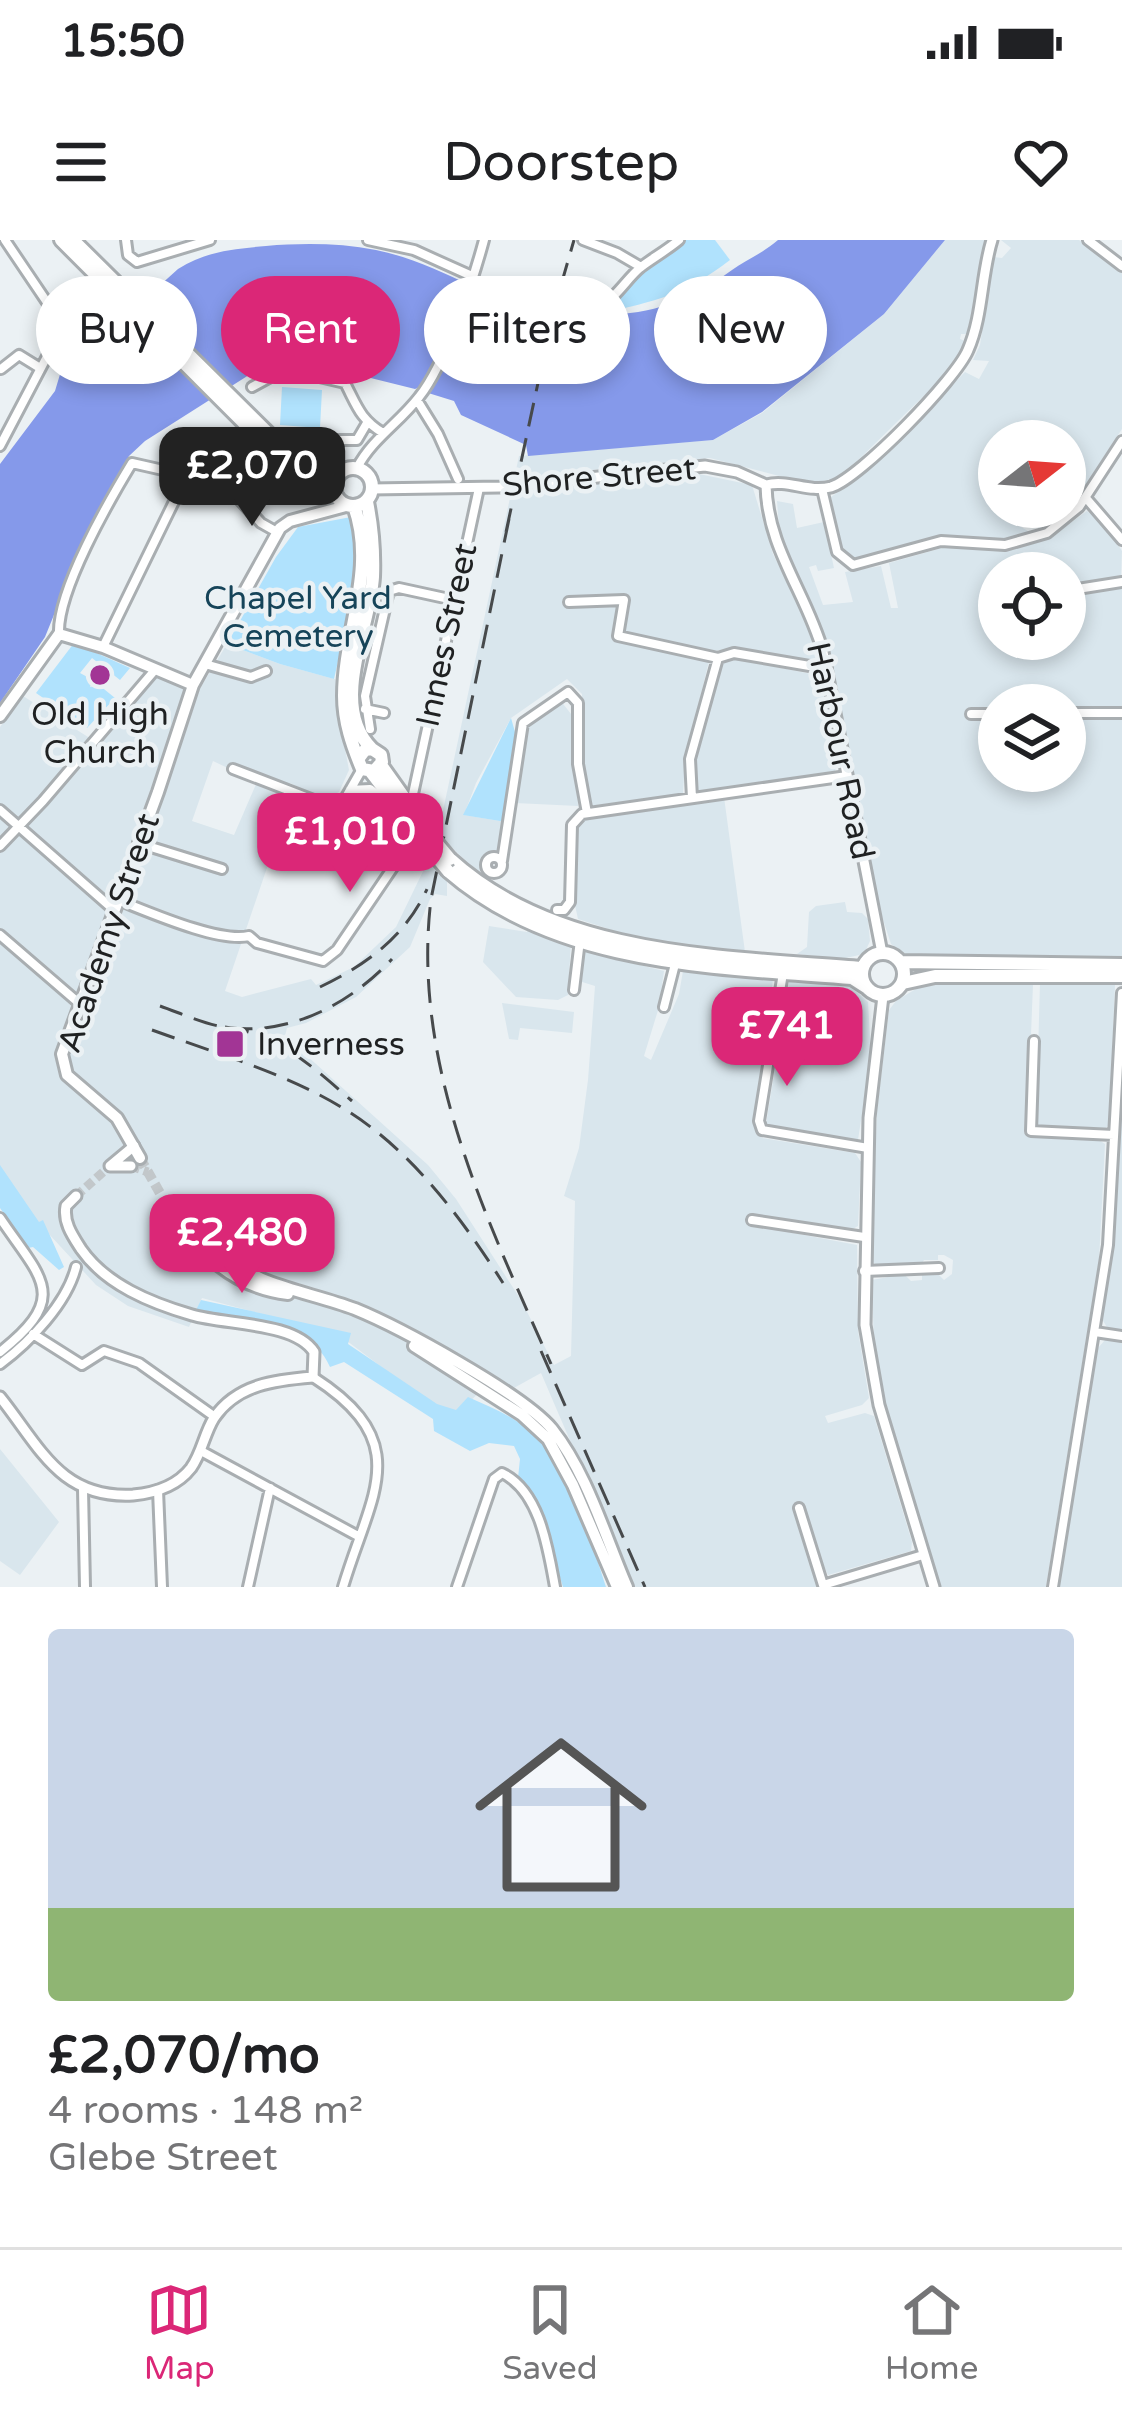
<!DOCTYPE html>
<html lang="en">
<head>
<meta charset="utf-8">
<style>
	body { margin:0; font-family:"Varela Round",sans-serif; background:#f6f6f6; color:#202124; height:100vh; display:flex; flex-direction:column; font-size:45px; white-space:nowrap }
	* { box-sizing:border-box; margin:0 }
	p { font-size:39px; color:#757577 }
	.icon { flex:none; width:66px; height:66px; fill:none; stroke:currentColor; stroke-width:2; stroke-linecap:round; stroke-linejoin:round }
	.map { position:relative; height:1347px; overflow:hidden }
	.sheet { display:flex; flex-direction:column; background:#fff; flex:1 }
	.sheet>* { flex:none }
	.banner { position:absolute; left:36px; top:36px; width:1050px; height:108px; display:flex; gap:24px }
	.needle { width:78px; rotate:73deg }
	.fabs { position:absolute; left:978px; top:180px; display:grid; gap:24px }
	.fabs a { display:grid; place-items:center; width:108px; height:108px; border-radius:50%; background:#fff; box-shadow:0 6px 18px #0003; font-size:60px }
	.price { position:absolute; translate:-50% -102px; padding:0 27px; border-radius:24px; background:#db2777; color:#fff; font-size:39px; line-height:78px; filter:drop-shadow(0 3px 6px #0008) }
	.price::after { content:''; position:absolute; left:50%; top:72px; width:36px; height:27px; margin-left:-18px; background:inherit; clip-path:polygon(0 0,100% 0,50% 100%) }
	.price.current { background:#222; color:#fff }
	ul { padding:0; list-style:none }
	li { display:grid; align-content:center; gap:24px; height:636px; padding:0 48px }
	li span { display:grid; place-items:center; height:372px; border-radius:12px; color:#555 }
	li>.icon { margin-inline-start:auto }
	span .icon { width:216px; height:216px; fill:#fffc; stroke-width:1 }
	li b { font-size:51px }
	.tag { padding:0 42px; border-radius:54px; background:#fff; box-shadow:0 6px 18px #0003; font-size:42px; line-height:108px }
	.tag.current { background:#db2777; color:#fff }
	.status { display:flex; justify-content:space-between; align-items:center; height:84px; padding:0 60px; background:#fff; direction:ltr }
	.status svg { height:33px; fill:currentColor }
	header { display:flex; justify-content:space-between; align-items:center; height:156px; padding:0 48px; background:#fff; font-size:54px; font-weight:600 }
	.menu { display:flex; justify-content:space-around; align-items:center; height:168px; border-top:3px solid #e0e0e0; background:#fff; font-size:33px; color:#757577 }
	.menu a { display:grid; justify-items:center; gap:6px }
	.menu .current { color:#db2777 }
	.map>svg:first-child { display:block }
	.built { fill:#d9e6ed; fill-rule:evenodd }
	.green { fill:#b0e2fd }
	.water { fill:#8599ea }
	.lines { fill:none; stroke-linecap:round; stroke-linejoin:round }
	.tertiary-tunnel { stroke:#c2c7ca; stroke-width:9; stroke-dasharray:9 4.5; stroke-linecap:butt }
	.secondary-tunnel { stroke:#c2c7ca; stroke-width:10; stroke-dasharray:10 5; stroke-linecap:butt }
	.minor-casing { stroke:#a9aeb1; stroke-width:14 }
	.tertiary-casing { stroke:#a9aeb1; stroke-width:15 }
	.secondary-casing { stroke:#a9aeb1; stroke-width:16 }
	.trunk-casing { stroke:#a9aeb1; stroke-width:18 }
	.minor { stroke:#fff; stroke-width:8 }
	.tertiary { stroke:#fff; stroke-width:9 }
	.secondary { stroke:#fff; stroke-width:10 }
	.trunk { stroke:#fff; stroke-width:12 }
	.rail { stroke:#474a4c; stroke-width:3; stroke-dasharray:24 12; stroke-linecap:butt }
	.trunk-bridge-casing { stroke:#a9aeb1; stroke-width:18; stroke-linecap:butt }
	.trunk-bridge { stroke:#fff; stroke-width:12 }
	.poi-dot { fill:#a23595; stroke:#ebf1f4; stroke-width:4.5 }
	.labels { text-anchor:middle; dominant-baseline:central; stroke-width:9; stroke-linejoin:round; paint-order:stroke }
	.street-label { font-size:33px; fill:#1f2122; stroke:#ebf1f4 }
	.park-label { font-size:33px; fill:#164459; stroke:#ebf1f4 }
	.poi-label { font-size:33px; fill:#1f2122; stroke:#ebf1f4 }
</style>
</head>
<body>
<div class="status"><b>15:50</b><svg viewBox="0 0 49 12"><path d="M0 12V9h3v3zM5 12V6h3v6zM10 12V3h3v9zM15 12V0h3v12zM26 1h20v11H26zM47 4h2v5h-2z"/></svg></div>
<header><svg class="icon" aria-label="menu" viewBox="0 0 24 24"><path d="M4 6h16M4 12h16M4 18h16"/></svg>Doorstep<svg class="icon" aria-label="heart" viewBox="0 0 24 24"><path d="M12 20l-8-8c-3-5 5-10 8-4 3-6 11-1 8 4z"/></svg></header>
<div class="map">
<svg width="1122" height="1347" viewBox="0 0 1122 1347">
	<rect width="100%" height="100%" fill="#ebf1f4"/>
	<path class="built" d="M 945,0 L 986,0 L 969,85 L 967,94 L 961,94 L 960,99 L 965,101 L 962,109 L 947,133 L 842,236 L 820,242 L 802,242 L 710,218 L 522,237 L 520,249 L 699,234 L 752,245 L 773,314 L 812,392 L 819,419 L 812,423 L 733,408 L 713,411 L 630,395 L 629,400 L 710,417 L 685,520 L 683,554 L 589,566 L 581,521 L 582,454 L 567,439 L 511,478 L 476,543 L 464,575 L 506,582 L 502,608 L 485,617 L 479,634 L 438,594 L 519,216 L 713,200 L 762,173 L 884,74 Z
		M 1001,0 L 1079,0 L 1122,32 L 1122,189 L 1072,266 L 1038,292 L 1037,267 L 1065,267 L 1065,201 L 999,201 L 999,267 L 1027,270 L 990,269 L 1033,294 L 1004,300 L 944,295 L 855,320 L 841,308 L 831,257 L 865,232 L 965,132 L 979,139 L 989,121 L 973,120 L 980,105 L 993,17 L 1002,18 L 1011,8 Z
		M 777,261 L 793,264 L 797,288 L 824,282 L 834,328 L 818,331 L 816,325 L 809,327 L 823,365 L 853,362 L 845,332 L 881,326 L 891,368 L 898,368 L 889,323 L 949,306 L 1001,310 L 1023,307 L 1052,296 L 1087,271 L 1105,285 L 1122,311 L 1121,338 L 1065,347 L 1065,333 L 999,333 L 999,399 L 1065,399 L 1065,355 L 1122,346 L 1122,469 L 999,465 L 999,469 L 990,470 L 993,478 L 999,478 L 999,531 L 1065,531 L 1065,478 L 1122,478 L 1122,717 L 912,718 L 891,704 L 875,655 L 831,420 L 818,379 L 780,301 Z
		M 227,404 L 280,424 L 338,440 L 337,466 L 349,530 L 339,552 L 324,559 L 290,543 L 261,604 L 271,616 L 225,751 L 242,757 L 311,739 L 316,745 L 354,727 L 396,687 L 428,621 L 440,632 L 447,641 L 447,656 L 435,654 L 430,659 L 410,707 L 356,757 L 306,783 L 287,788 L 285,796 L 428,925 L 456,959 L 521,1060 L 554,1125 L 571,1116 L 575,961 L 564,956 L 579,908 L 588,840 L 595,746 L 579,741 L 584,711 L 664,731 L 659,767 L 644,816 L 651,820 L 679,754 L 683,731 L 773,739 L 755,889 L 762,898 L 855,913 L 861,922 L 858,986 L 851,990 L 751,974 L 751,985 L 857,1005 L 858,1091 L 869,1158 L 862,1165 L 825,1176 L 828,1183 L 865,1173 L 874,1176 L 912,1302 L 911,1311 L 828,1335 L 797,1270 L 820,1347 L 633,1347 L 541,1133 L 512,1149 L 492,1139 L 452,1180 L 339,1095 L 202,1058 L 189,1087 L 128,1066 L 96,1045 L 0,941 L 0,487 L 23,456 L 96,502 L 155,434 L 196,455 ZM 213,521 L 257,542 L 234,595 L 192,581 Z
		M 732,418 L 821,436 L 839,519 L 835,531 L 698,551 L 693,529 L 720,425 L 723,420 Z
		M 560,460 L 575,479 L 578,566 L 515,563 L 527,487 Z
		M 724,557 L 745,712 L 639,699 L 578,679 L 573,656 L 577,587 L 582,580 Z
		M 845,662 L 847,672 L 862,673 L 868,679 L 870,701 L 864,714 L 841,719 L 797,714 L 807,707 L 809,672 L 816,666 Z
		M 489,686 L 527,692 L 528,688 L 571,702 L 568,755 L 558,760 L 516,757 L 483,722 Z
		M 789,742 L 851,746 L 868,762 L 871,815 L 858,900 L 852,902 L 766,884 Z
		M 954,743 L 1033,744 L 1027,896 L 1099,900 L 1105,904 L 1099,1020 L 1046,1347 L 940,1347 L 888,1173 L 874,1108 L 872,1040 L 904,1034 L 911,1041 L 922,1040 L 922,1033 L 937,1033 L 944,1040 L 952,1034 L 953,1020 L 944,1015 L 938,1015 L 938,1020 L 924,1020 L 920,1026 L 879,1026 L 871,1021 L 877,871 L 889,770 L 896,761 L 919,747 Z
		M 1040,743 L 1115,745 L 1109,885 L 1103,891 L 1036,886 Z
		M 502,763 L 574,772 L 572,793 L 520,788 L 518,800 L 509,799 Z
		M 1122,851 L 1122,1092 L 1108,1089 L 1102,1079 L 1112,1014 Z
		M 1105,1100 L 1122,1102 L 1122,1347 L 1057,1347 L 1098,1108 Z
		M 0,1209 L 59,1282 L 20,1335 L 0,1321 Z"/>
	<path class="green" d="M 686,0 L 715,0 L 730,20 C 686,53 664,59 612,71 L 607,65 L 642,31 Z
		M 282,147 L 322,150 L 320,188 L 280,185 Z
		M 351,277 L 357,315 L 354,350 L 334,439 L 280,424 L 227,404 L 276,317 L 298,287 Z
		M 74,403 L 130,428 L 120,440 L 92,418 L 80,433 L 93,440 L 90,447 L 99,445 L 115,458 L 87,488 L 36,453 Z
		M 511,478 L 517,499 L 506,582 L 463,575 Z
		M 0,925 L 39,982 L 43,980 L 64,1027 L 59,1030 L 33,1007 L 28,1008 L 0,968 Z
		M 201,1060 L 351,1093 L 348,1104 L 437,1164 L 456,1170 L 468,1157 C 488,1166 509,1174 526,1188 C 568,1222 590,1298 606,1347 L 563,1347 L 541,1276 L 518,1238 L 520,1219 L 514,1206 L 489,1203 L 470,1211 L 434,1191 L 433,1179 L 344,1122 L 330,1127 C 310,1079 241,1081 195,1072 Z"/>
	<path class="water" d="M 778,0 L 945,0 L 884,74 L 762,172 L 713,200 L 528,216 L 526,205 L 461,175 L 454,161 L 425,152 L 420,147 L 415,149 L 294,119 L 275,121 L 260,128 L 145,201 L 129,216 L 90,286 L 45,397 L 0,463 L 0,224 L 55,151 L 64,121 L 86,112 L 178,29 C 207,11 232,9 266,6 C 302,3 340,3 376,10 C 410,17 441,31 471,46 C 484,52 501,53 515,57 C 594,85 662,82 732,30 C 748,19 763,13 778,0 Z"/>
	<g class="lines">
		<path class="tertiary-tunnel" d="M 131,926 L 148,932
			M 76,956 L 110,926"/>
		<path class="secondary-tunnel" d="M 140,918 L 169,969"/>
		<g class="minor-casing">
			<path id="minor" d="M 5,0 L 63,86
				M 126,0 L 128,15 L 137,22 L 210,0
				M 368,0 L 414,10 L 474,37
				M 583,0 L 617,13 L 641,27
				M 1088,0 L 1122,26
				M 487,44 C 512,50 576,76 599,66 C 617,58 626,39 641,27 C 653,18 667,10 679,0
				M 1,129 L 19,115 L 40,128
				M 252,147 L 285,129 L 345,143 C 357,166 360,179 383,193
				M 417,160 L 438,194 L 458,239
				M 315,200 L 357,200 L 367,183
				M 0,206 L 63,86 L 95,50
				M 357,228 C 372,199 399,183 419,157 C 445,125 473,41 484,0
				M 822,249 L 837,312 L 853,325 L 941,301 L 1005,305 L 1047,293 L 1079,267 L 1122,201
				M 1086,258 L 1122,300
				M 1065,351 L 1122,342
				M 569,362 L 624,360 L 618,396 L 718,418
				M 986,363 L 999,361
				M 59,394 C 57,351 109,261 132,223 L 225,244 L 261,283 L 277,292
				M 103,407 L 186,237
				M 205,424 L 251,437 L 266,431
				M 365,469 L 384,473
				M 1065,473 L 1122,473
				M 971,474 L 999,474
				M 370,489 L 365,456 L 389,351 L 399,348 L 454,360
				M 233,529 L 324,564 L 342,564
				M 350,550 L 370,549 L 391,565
				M 413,554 L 479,248
				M 692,558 L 690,519 L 718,418 L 734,413 L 827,429
				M 342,564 L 362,529
				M 0,570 L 114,670
				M 138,603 L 222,629
				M 0,606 L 43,561 L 154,431
				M486 625a8 8 0 1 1 16 0a8 8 0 1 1-16 0Z
				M 502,621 L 523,483 L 568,452 L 578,463 L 578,524 L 587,573
				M 118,660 C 149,672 219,703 249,696 L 257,703 L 323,721 L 337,710 L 404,611 C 393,588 359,589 342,564
				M 557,670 L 564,670 L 570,662 L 572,585 L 582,574 L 847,536
				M 0,695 L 80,764
				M 783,733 L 759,881 L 762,890 L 868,908
				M 574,750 L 580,700
				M 664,767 L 675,724
				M 1034,801 L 1031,891 L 1114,895
				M 0,978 C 41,1039 71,1056 0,1112
				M 752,980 L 864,997
				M 864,1031 L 939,1028
				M 1095,1092 L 1122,1096
				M 33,1094 L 82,1125 L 104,1111 L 139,1123 L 215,1177
				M 0,1124 C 30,1102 67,1063 76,1027
				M 313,1137 C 416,1203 371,1253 343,1347
				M 201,1211 L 358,1296
				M 83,1249 L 85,1347
				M 158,1250 L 162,1347
				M 799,1268 L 823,1345 L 923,1315
				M 248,1347 L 270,1248
				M 457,1347 L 494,1239 L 502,1233 C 540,1251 548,1309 555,1347
				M 1053,1347 L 1108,1005 L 1122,753"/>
		</g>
		<g class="tertiary-casing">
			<path id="tertiary" d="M 766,245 C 767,308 807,354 823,412 L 882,713
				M 371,249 L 500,247 L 705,226 L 737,232 L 766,245 C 788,239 808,253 831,247 C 860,238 956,139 968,110 C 983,76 981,35 992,0
				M 883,756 L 869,878 L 865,1085 L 879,1165 L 934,1347
				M 110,926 L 134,906
				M 110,926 L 131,926
				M 0,1157 C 40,1207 60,1259 133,1255 C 155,1253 177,1246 191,1228 C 202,1213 204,1194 214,1178 C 237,1144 276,1140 313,1137 L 314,1112 C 295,1082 226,1085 192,1075 C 151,1063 106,1045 81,1009 C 72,995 63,982 66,966 L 76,956"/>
		</g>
		<g class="secondary-casing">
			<path id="secondary" d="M 0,476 L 59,394 L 103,407 L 193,445
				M 140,918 L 117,878 L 67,835 L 62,814 L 158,552 L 193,445 L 280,288 L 290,281 L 346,266
				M 169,969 C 200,1013 231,1047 288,1054
				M 188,996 C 209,1000 239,1031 267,1041 C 295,1052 326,1058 355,1069 C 399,1087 523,1154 552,1189 C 587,1233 605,1296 627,1347
				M 414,1106 L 522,1175 L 548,1199 L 573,1245 L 617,1347"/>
		</g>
		<g class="trunk-casing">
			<path id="trunk" d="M 61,0 L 275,214 L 307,236 L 333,247
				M 73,0 L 278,203 L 304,222 L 338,234
				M334 247a19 19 0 1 1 38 0a19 19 0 1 1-38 0Z
				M 367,262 C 372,287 374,311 373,337 C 370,388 328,466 372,509
				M 354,266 C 377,330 344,391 344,456 C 344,482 352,505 362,529 L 374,531 L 382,522 L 381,515 L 372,509 L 365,510 L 359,518
				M 381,525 L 435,601
				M 371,532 L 433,613
				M 450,619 C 557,717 726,717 862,728
				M 448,631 C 557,726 715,727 852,738 L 866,747
				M862 734a21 21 0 1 1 42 0a21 21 0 1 1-42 0Z
				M 900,722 L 1122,725
				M 903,743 L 935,736 L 1122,736"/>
		</g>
		<use href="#minor" class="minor"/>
		<use href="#tertiary" class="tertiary"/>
		<use href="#secondary" class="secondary"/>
		<use href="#trunk" class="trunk"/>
		<path class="rail" d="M 509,279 L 431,659 C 411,823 486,978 551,1124
			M 506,292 L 553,73 L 574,0
			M 320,747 C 366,725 405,697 427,649
			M 160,766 C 180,773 202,783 223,787 C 288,797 349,765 392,719
			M 225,787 C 278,794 312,826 352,861
			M 152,790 C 215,813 283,832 341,867 C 409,907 461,977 503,1043
			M 541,1111 L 645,1347"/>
		<g class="trunk-bridge-casing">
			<path id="trunk-bridge" d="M 435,601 L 450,619
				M 433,613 L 448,631"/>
		</g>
		<use href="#trunk-bridge" class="trunk-bridge"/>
	</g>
	<g class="poi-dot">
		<circle cx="100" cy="435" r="12"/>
		<rect x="215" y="789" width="30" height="30" rx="6"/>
	</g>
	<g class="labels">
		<g class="street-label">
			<text transform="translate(599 237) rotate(-5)">Shore Street</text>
			<text transform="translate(447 395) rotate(-78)">Innes Street</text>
			<text transform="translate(840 511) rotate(78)">Harbour Road</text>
			<text transform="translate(109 693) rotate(-71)">Academy Street</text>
		</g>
		<g class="park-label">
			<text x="298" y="358">Chapel Yard<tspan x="298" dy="38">Cemetery</tspan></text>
		</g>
		<g class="poi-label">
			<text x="100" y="474">Old High<tspan x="100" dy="38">Church</tspan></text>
			<text x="257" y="804" text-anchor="start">Inverness</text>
		</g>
	</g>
</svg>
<div class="fabs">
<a><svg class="needle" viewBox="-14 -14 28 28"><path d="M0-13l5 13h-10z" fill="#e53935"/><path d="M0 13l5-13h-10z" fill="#757577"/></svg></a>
<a><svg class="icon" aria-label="locate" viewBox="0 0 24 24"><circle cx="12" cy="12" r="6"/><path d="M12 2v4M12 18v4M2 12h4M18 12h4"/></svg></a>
<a><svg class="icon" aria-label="layers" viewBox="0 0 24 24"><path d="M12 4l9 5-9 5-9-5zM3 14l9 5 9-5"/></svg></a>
</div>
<b class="price current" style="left:252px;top:289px">£2,070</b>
<b class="price" style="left:350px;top:655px">£1,010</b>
<b class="price" style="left:787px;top:849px">£741</b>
<b class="price" style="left:242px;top:1056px">£2,480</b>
<div class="banner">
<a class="tag">Buy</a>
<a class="tag current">Rent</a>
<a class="tag">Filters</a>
<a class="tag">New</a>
</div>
</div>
<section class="sheet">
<ul>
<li><span style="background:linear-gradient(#c9d6e8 75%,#8fb573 0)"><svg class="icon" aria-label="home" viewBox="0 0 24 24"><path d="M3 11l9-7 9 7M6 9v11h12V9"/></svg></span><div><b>£2,070/mo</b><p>4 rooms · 148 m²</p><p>Glebe Street</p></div></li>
</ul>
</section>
<nav class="menu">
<a class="current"><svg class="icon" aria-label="map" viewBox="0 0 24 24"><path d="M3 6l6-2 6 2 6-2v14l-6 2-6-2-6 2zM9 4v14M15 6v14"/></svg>Map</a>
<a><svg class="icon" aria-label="saved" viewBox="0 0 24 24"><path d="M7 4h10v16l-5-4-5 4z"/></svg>Saved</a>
<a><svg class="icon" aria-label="home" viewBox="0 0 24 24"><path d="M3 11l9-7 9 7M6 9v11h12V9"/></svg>Home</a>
</nav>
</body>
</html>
